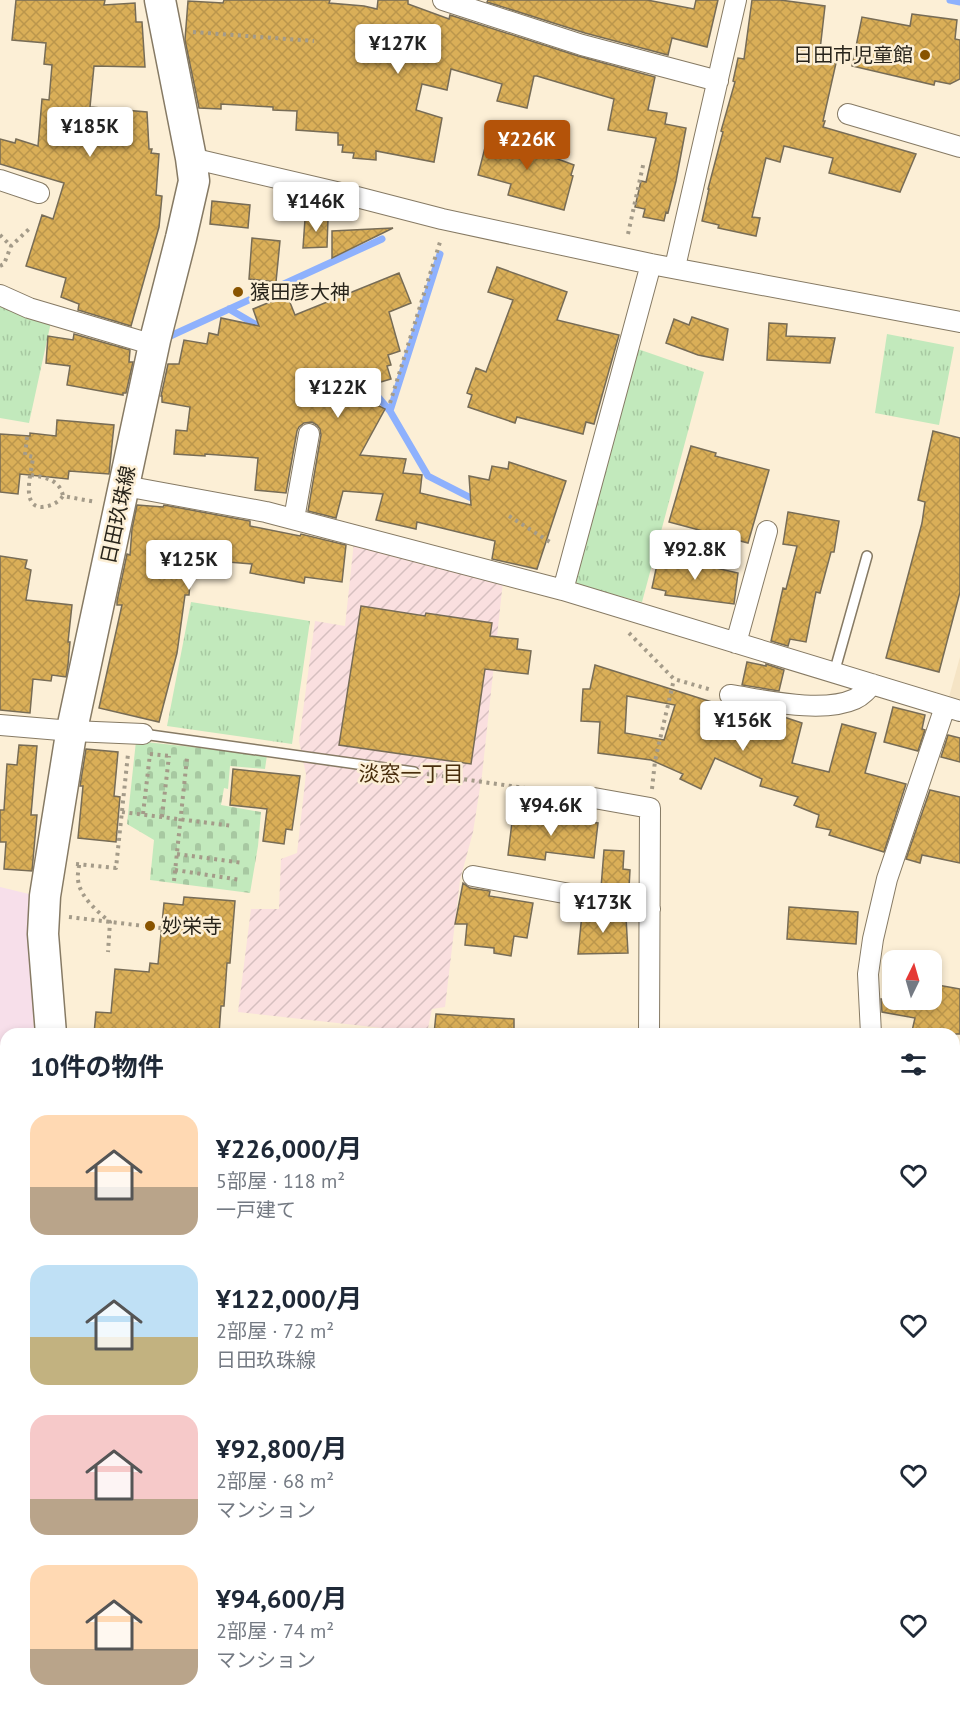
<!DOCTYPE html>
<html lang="ja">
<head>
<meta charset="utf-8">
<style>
	body { margin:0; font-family:"PT Sans","Noto Sans JP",sans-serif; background:#f6f6f7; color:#1f2937; height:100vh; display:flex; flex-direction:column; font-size:22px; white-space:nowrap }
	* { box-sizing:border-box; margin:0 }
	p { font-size:20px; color:#747a83 }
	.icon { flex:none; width:33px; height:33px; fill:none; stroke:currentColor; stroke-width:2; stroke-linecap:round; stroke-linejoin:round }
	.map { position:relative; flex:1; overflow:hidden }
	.sheet { position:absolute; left:0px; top:1028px; width:960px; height:686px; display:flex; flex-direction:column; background:#fff; border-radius:18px 18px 0 0; box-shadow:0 3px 9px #0003 }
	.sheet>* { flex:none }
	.needle { width:39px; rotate:5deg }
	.fabs { position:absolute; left:882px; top:950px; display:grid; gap:12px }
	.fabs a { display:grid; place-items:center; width:60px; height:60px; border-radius:12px; background:#fff; box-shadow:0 3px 9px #0003; font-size:30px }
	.price { position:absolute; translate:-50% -51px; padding:0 14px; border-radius:6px; background:#fff; color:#222; font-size:20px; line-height:39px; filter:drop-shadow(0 2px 3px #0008) }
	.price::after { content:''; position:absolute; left:50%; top:36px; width:18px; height:14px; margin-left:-9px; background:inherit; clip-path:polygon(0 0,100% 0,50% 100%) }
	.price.selected { background:#b45309; color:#fff }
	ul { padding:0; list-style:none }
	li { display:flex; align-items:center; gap:18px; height:150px; padding:0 30px }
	li span { display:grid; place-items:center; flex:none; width:168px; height:120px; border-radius:18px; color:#555 }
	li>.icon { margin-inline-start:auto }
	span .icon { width:72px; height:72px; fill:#fffc; stroke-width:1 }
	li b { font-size:26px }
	h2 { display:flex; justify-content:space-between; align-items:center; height:72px; padding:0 30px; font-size:26px }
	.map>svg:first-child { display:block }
	.built { fill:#f5e4c5 }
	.industrial { fill:url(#industrial-furrows) }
	.education { fill:#f7dfea }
	.grass { fill:url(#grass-tufts) }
	.cemetery { fill:url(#cemetery-stones) }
	.park { fill:url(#park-dots) }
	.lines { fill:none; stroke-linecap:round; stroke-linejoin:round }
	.stream { stroke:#8eb1fd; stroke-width:7 }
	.building { fill:url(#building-cross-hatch); stroke:#776c56; stroke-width:1.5; fill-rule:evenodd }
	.service-casing { stroke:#867a64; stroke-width:12 }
	.minor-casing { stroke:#867a64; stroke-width:22 }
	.tertiary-casing { stroke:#867a64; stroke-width:27 }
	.primary-casing { stroke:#867a64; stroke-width:33 }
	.path { stroke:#a49b89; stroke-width:4; stroke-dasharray:3 4.5; stroke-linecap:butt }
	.service { stroke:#fff; stroke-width:9 }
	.minor { stroke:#fff; stroke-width:20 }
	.tertiary { stroke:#fff; stroke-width:24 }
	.primary { stroke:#fff; stroke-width:30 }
	.poi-dot { fill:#895400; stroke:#fcefd6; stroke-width:2 }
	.labels { text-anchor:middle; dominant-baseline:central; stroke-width:5; stroke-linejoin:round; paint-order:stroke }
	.poi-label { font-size:20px; fill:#28241b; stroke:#fcefd6; text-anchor:start }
	.street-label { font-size:20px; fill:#28241b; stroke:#fcefd6 }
	.neighbourhood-label { font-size:21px; fill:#482d0c; stroke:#fcefd6 }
</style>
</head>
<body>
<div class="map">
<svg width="960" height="1712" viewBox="0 0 960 1712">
	<defs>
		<pattern id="industrial-furrows" width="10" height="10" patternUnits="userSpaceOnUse" patternTransform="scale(1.5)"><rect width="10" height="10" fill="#fadfdf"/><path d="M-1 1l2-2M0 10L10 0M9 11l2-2" fill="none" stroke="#d6bfbf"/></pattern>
		<pattern id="grass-tufts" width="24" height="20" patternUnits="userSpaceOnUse" patternTransform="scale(1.5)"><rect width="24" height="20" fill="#c2e9bc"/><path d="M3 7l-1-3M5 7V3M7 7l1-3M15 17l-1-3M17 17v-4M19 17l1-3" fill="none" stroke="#a7c8a1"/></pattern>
		<pattern id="cemetery-stones" width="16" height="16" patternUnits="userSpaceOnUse" patternTransform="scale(1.5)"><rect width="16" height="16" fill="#c2e9bc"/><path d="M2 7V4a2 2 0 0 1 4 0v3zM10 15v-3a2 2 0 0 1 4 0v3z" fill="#a7c8a1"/></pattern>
		<pattern id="park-dots" width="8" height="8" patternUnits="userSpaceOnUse" patternTransform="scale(1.5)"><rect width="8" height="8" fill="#c2e9bc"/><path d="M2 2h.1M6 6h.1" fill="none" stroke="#a7c8a1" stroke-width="1.8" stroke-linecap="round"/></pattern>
		<pattern id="building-cross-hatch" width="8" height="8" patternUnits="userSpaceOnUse" patternTransform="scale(1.5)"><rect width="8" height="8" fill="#daaf58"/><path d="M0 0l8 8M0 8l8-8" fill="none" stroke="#bb964c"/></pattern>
	</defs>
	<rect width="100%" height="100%" fill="#fcefd6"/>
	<path class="built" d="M 960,657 L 960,700 L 949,697 Z
		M 954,1147 L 960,1148 L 960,1440 L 954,1438 Z"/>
	<path class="industrial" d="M 354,542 L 503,581 L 482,775 L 473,832 L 460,880 L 445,1007 L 432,1009 L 427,1033 L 238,1012 L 251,909 L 279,909 L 281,859 L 297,853 L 306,774 L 299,741 L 315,621 L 345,626 Z"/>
	<path class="education" d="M 0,887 L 29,894 L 34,1033 L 6,1034 L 6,1218 L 0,1216 Z
		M 954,1562 L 960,1562 L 960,1692 L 955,1712 L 696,1712 L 697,1707 L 954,1707 Z"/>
	<path class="grass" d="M 0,304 L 51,322 L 29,423 L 0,418 Z
		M 887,334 L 954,347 L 939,425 L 875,413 Z
		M 635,348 L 704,372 L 642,602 L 573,584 Z
		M 191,602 L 310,621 L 292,744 L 167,726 Z"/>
	<path class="cemetery" d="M 136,741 L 267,755 L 265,769 L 230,766 L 228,789 L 224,788 L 221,805 L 261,812 L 258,846 L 250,893 L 150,880 L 154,840 L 127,824 Z"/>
	<path class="park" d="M 0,1666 L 6,1669 L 6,1707 L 46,1707 L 47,1712 L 0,1712 Z"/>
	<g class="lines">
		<path class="stream" d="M 950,0 L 960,2
			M 440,254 L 390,411 L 428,476 L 477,501
			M 229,309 L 265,330
			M 166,338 L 382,239
			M 355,383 L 379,398 L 390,411"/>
	</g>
	<path class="building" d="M 16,0 L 105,0 L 104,5 L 135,3 L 136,22 L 142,22 L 145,67 L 94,66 L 90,107 L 147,112 L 149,149 L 152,149 L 151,153 L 159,154 L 156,195 L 162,196 L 159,227 L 131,326 L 78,310 L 79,304 L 61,297 L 66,278 L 26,266 L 42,215 L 53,219 L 64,183 L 0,164 L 0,139 L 15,143 L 16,139 L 38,146 L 42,99 L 49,100 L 52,65 L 44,64 L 46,43 L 12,40 Z
		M 224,0 L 330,0 L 329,3 L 364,6 L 377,9 L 378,0 L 408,0 L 408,4 L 449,19 L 450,15 L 578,56 L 655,77 L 648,110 L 667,113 L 665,124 L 686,128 L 676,181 L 668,213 L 666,212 L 664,221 L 643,217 L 645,209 L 635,207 L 641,181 L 646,182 L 656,138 L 608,130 L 614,99 L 537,76 L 534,76 L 527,108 L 497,101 L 502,84 L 451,69 L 447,90 L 422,84 L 416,110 L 442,118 L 434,162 L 376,151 L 376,160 L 353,158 L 354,153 L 342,152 L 343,145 L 338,145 L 338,133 L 296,130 L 297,111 L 273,110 L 273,107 L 221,104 L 221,109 L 199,108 L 185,40 L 188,1 L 223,3 Z
		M 488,0 L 647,0 L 694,9 L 696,0 L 718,0 L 707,47 L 672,38 L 668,55 L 585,33 L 487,2 Z
		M 752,0 L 780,0 L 825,6 L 819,59 L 836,63 L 823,121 L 825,121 L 823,127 L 916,154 L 900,192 L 829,173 L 833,158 L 784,146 L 780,162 L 766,158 L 752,217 L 760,218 L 756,236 L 718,228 L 719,225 L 702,221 L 709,189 L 708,189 L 723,132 L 721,131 L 735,82 L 733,81 L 738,58 L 744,59 Z
		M 912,14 L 957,20 L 955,39 L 960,40 L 960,79 L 950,84 L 935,81 L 934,85 L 852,66 L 862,17 L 910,26 Z
		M 489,132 L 556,152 L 555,158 L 574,165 L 571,175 L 573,176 L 564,210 L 508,195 L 511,184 L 478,175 Z
		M 212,201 L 250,205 L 248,228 L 210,224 Z
		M 305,219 L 328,219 L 327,247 L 303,248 Z
		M 393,228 L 332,258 L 332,231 Z
		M 252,238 L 280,241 L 276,282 L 249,279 Z
		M 497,267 L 567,292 L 557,320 L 619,335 L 594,424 L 586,422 L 583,434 L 517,417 L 515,423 L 468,407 L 472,395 L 467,393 L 476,368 L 486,372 L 513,300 L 488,292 Z
		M 399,273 L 411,303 L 389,312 L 400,351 L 388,355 L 391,365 L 387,366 L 391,379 L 350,391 L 385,409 L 360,455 L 406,459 L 403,473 L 422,475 L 420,493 L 471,505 L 469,476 L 489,480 L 492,466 L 508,469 L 509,462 L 566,481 L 537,569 L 492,559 L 495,541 L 417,522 L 416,529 L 376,520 L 383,494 L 343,491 L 336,518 L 308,511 L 321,435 L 320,429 L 317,425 L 312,422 L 304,423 L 299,427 L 297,431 L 286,493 L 255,490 L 258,458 L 205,454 L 205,456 L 174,454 L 176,430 L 187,431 L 190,407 L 162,402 L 162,396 L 161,396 L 168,364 L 179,364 L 184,340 L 207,344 L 209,333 L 218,335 L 221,318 L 259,326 L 253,309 L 287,295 L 295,315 Z
		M 692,317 L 728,329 L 723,360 L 698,355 L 666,343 L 674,319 L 689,325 Z
		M 769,323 L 787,324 L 786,336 L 835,338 L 830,363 L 767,360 Z
		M 74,334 L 130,350 L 129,362 L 133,362 L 126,393 L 123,393 L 123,395 L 67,385 L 70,366 L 46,363 L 48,336 L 73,340 Z
		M 57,420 L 114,425 L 109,474 L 69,471 L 68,479 L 20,474 L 18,494 L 0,492 L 0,434 L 30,436 L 30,433 L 56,436 Z
		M 933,431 L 960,438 L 960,592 L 939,672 L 886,658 L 922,523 L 925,502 L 918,500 Z
		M 691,446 L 716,453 L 715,456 L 769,470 L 748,543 L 669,522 Z
		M 137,505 L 163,507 L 164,505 L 250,521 L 250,526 L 300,536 L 301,534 L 346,545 L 342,582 L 305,577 L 304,583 L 250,573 L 252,564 L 192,559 L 189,595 L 185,595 L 177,653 L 159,722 L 99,708 L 122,605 L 117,605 L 117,601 L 127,554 L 130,555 L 132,529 Z
		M 788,512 L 839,521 L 834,552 L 831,552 L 820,593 L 816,592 L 806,642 L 790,639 L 788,646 L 771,641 L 783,588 L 786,589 L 797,546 L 783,544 Z
		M 659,555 L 738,573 L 734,604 L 665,595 L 666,591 L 652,588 Z
		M 0,556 L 27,560 L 25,568 L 31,570 L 26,600 L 72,605 L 68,642 L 70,642 L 68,665 L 66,677 L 52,675 L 51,681 L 33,679 L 30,713 L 0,710 Z
		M 361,606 L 425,616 L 426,613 L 492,623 L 490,636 L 518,639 L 517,649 L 531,651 L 528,674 L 485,669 L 471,764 L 339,745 Z
		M 747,662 L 766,666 L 766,664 L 784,670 L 779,691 L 742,685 Z
		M 595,665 L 737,710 L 737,708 L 775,714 L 802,723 L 792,763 L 829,772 L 842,724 L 876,733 L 865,773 L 906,784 L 884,852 L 829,835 L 831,830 L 816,827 L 819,815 L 794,805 L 798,797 L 760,786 L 762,779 L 715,758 L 701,789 L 680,779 L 683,774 L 651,760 L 598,753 L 600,722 L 581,721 L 583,689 L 590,689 ZM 627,696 L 675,705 L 664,740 L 625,733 Z
		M 893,707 L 925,715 L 922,729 L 925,730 L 918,751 L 884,742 Z
		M 948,735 L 960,738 L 960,762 L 941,757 Z
		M 19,745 L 37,746 L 31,815 L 37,815 L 32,871 L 4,869 L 6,842 L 0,842 L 0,810 L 4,810 L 7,764 L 17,765 Z
		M 86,749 L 118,752 L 114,796 L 120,797 L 116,842 L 78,838 L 83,786 L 80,786 Z
		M 233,769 L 300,776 L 292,830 L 286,829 L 284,844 L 263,841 L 267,809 L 230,805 Z
		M 930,790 L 960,797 L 960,863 L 922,855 L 920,863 L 906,859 Z
		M 513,814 L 598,823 L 594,858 L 546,852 L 545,860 L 508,855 Z
		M 604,850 L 624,851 L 623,869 L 630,870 L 629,888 L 623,888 L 624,892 L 601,888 Z
		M 463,883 L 470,888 L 490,891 L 489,896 L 533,903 L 527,938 L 514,936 L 511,956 L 494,953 L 494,948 L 465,945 L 467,924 L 455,924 Z
		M 184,897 L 235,901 L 230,963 L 227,963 L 224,1006 L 221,1006 L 219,1034 L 94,1034 L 96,1012 L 111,1013 L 115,969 L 149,972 L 150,963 L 158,964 L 164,903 L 183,905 Z
		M 789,907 L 858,912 L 856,944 L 787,939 Z
		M 599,912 L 626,917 L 628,953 L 578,954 L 582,914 L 599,915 Z
		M 932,984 L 960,989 L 960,1034 L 926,1034 L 912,1031 L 915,1018 L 882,1012 L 881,999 L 932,999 Z
		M 436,1014 L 514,1019 L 514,1034 L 434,1034 Z"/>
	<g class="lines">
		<g class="service-casing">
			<path id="service" d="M 834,673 L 867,556
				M 143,734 L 414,772
				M 59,1707 L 61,1712"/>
		</g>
		<g class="minor-casing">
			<path id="minor" d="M 443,0 L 582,45 L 718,81
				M 848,114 L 960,147
				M 191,158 L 349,195 L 442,219 L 651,264 L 960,322
				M 0,180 L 39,193
				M 675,267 L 736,0
				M 0,295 L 29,308 L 154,345
				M 125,486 L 266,512 L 563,590 L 960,711
				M 294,519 L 309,434
				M 563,590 L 651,264
				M 736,643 L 767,531
				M 730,695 C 764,700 822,714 855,699 C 862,696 867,690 872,684
				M 0,725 L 72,731 L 143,734
				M 594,798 L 650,808 L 649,1034
				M 473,876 L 650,909
				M 871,1034 L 868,974 L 873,939 L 887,879 L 945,707
				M 954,1139 L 960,1140
				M 0,1238 L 6,1239
				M 0,1496 L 6,1499
				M 0,1656 L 6,1660
				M 87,1707 L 96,1712
				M 596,1712 L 597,1707"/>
		</g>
		<g class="tertiary-casing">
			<path id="tertiary" d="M 954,1466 L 960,1468
				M 329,1707 L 332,1712"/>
		</g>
		<g class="primary-casing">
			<path id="primary" d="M 51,1034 L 43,934 L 45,896 L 71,734 L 155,340 L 181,238 L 194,181 L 191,158 L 160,0
				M 0,1351 L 6,1342"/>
		</g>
		<path class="path" d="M 193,32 L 314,41
			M 628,234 L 644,161
			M 0,235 L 11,246
			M 0,266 L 4,264 L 11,246 L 29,229
			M 390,403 L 440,242
			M 27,437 L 25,455 L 33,457 C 32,471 20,507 42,507 C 51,506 58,503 63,496 L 96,502
			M 31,475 C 45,477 60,480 63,496
			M 509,516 L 553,544
			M 629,633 L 674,679 L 712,690
			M 150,754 L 170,756
			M 427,774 L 574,795
			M 652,789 L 655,761 L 674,679
			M 122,812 L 233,826
			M 143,814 L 150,754
			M 162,817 L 169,756
			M 177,854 L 243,863
			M 76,864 L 116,868 L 128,754
			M 79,865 C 79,870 77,875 78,880 C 80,897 97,911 110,922 L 108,952
			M 175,870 L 241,880
			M 174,881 L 187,758
			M 69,917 L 161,928
			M 18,1707 L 21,1712
			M 2,1712 L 11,1707"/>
		<use href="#service" class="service"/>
		<use href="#minor" class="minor"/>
		<use href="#tertiary" class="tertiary"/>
		<use href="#primary" class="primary"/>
	</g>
	<g class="poi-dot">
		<circle cx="925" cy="55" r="6"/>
		<circle cx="238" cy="292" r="6"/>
		<circle cx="150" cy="926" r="6"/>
	</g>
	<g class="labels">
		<g class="poi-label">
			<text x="913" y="55" text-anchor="end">日田市児童館</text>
			<text x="250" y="292">猿田彦大神</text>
			<text x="162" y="926">妙栄寺</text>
		</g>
		<g class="street-label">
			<text transform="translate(118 515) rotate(-78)">日田玖珠線</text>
		</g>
		<g class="neighbourhood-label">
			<text x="411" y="773">淡窓一丁目</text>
		</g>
	</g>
</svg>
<div class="fabs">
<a><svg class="needle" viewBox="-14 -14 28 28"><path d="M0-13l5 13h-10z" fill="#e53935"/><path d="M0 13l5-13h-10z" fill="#747a83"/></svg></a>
</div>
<b class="price" style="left:398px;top:75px">¥127K</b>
<b class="price" style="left:90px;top:158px">¥185K</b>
<b class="price selected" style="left:527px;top:171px">¥226K</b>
<b class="price" style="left:316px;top:233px">¥146K</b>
<b class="price" style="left:338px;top:419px">¥122K</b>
<b class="price" style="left:695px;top:581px">¥92.8K</b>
<b class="price" style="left:189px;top:591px">¥125K</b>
<b class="price" style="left:743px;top:752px">¥156K</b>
<b class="price" style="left:551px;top:837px">¥94.6K</b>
<b class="price" style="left:603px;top:934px">¥173K</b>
<section class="sheet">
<h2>10件の物件<svg class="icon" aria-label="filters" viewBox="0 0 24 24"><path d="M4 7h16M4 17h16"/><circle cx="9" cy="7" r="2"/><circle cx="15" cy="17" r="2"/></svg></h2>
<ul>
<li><span style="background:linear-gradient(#ffd9b3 60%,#b9a48a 0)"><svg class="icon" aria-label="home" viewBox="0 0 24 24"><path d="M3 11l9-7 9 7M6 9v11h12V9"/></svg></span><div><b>¥226,000/月</b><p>5部屋 · 118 m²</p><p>一戸建て</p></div><svg class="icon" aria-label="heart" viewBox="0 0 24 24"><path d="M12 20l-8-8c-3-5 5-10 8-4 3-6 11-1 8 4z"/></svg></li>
<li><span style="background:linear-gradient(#bfe0f5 60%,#c2b280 0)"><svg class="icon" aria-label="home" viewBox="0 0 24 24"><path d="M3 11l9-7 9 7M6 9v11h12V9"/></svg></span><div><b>¥122,000/月</b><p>2部屋 · 72 m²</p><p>日田玖珠線</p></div><svg class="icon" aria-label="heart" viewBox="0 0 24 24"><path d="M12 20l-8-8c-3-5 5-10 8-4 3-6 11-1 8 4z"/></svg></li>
<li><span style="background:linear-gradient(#f6c9c9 70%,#b9a48a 0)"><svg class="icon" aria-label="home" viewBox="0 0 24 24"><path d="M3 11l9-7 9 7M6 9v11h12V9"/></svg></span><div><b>¥92,800/月</b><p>2部屋 · 68 m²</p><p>マンション</p></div><svg class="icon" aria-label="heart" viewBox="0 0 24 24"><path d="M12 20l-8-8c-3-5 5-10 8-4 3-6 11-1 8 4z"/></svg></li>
<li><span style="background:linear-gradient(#ffd9b3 70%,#b9a48a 0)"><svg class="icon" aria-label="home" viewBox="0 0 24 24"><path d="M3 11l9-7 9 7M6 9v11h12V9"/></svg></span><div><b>¥94,600/月</b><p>2部屋 · 74 m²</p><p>マンション</p></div><svg class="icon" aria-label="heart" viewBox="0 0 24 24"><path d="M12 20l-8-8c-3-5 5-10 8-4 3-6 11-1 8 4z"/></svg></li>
</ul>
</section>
</div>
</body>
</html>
